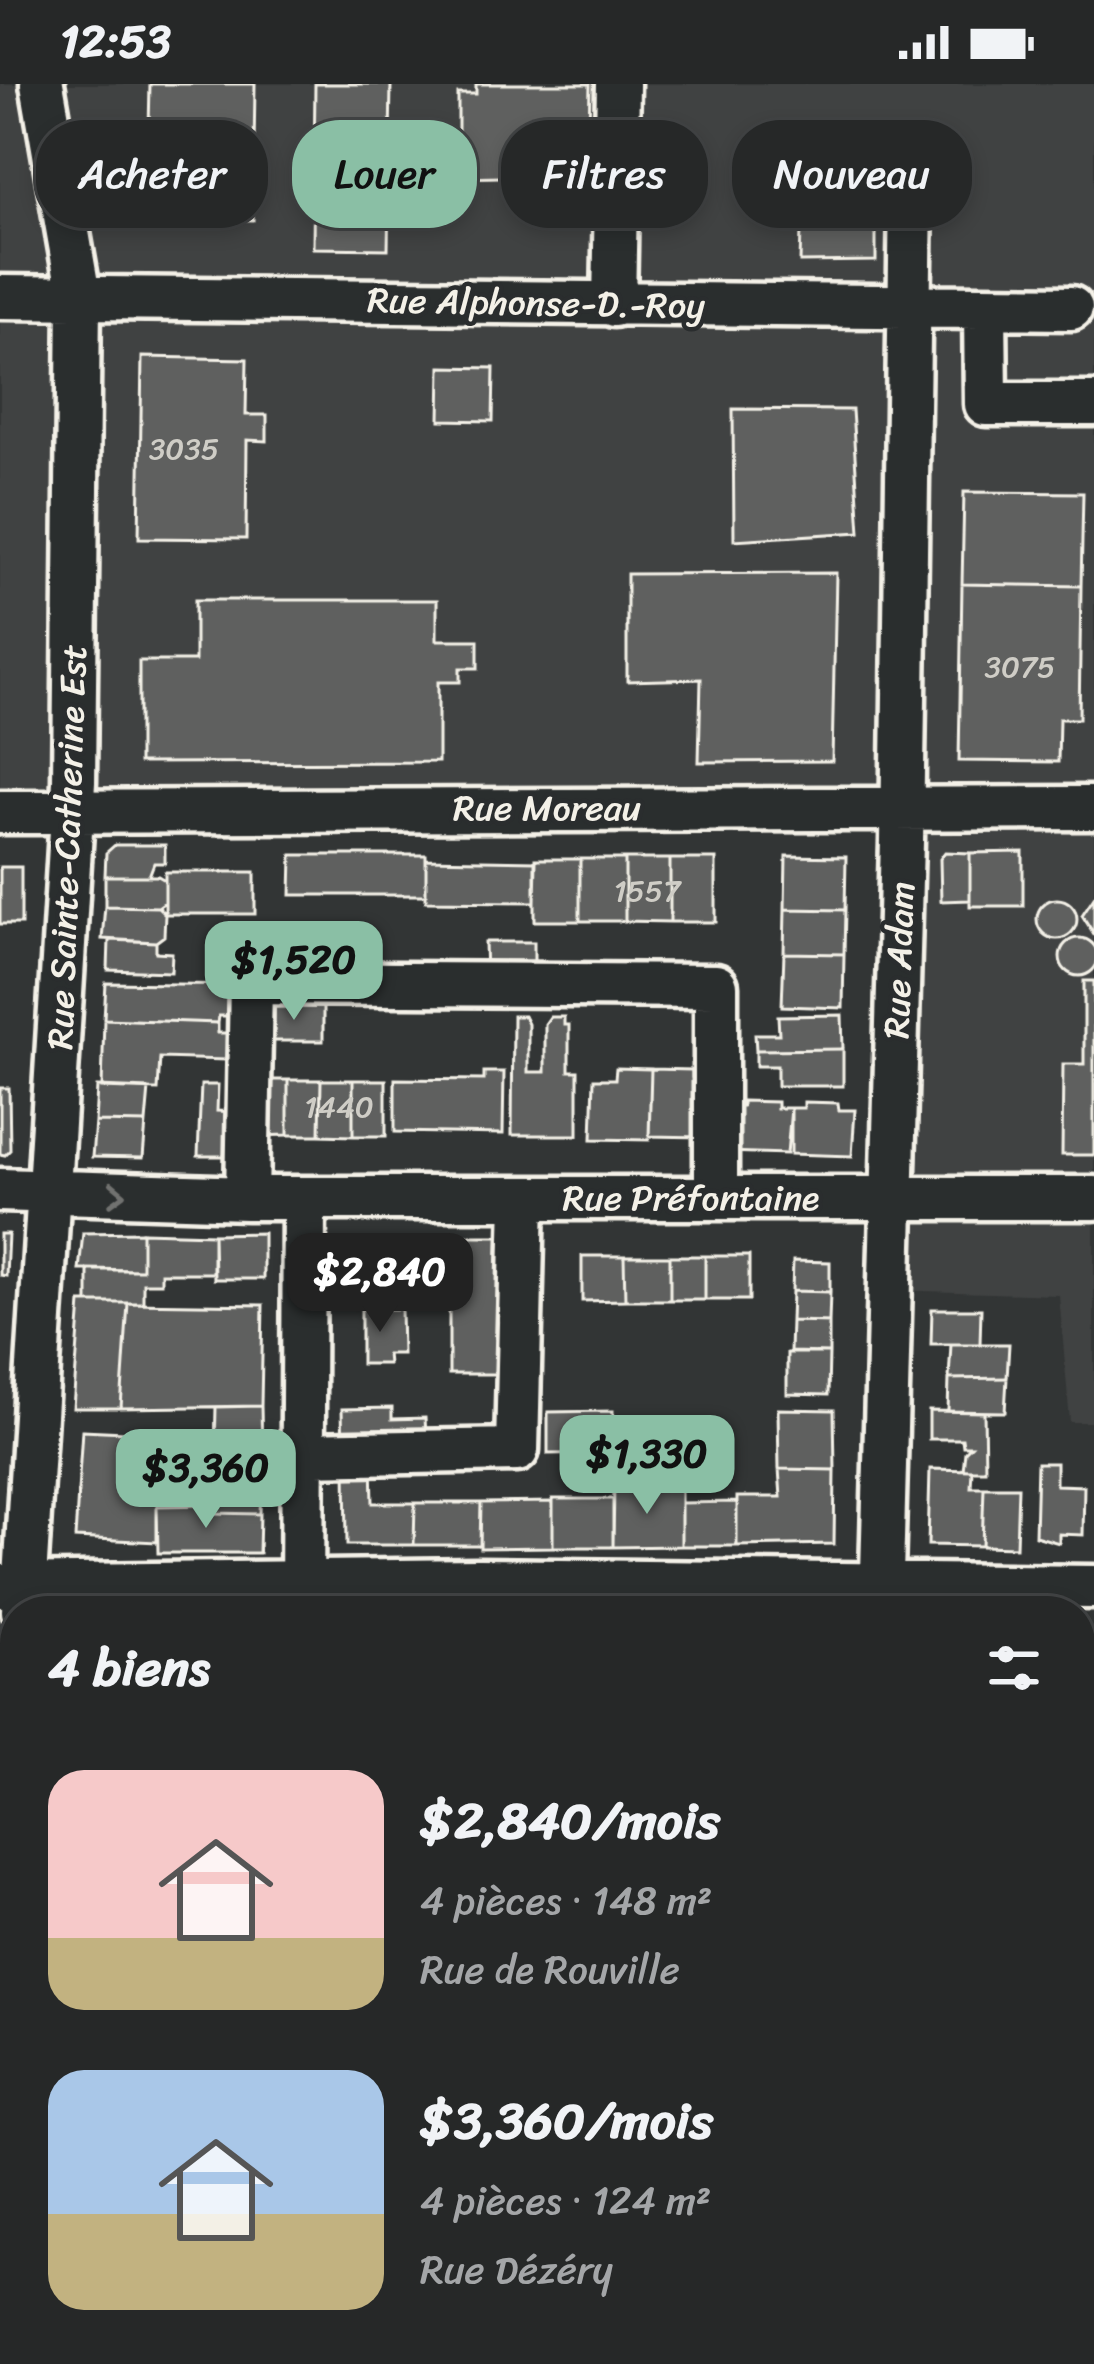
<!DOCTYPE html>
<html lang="fr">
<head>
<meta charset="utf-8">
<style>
	body { margin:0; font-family:Sriracha,sans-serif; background:#2e3030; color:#f1f3f6; height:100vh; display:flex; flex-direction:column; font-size:45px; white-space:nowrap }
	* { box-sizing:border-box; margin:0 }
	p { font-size:39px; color:#a4a6a8 }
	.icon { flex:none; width:66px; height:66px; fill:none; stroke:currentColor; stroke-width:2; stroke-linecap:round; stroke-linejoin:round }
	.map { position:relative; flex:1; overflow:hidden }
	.details { position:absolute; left:0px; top:1512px; width:1095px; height:768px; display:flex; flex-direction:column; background:#262828; border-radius:48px 48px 0 0; box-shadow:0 6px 18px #0003,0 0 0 3px #424445 }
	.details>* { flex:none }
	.banner { position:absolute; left:36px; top:36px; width:1023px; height:108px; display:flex; gap:24px }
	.price { position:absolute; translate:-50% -102px; padding:0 27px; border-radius:24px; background:#8abfa5; color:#111; font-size:39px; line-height:78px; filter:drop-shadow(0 3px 6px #0008) }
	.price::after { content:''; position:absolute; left:50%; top:72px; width:36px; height:27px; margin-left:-18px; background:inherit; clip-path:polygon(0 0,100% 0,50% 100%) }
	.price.active { background:#222; color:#fff }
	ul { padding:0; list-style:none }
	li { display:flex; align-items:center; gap:36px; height:300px; padding:0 48px }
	li span { display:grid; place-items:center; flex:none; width:336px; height:240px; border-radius:36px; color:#555 }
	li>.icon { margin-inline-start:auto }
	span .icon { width:144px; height:144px; fill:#fffc; stroke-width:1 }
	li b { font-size:51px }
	h2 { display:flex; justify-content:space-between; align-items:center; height:144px; padding:0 48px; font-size:51px }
	.pill { padding:0 42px; border-radius:48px; background:#262828; box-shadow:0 6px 18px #0003,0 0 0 3px #424445; font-size:42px; line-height:108px }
	.pill.active { background:#8abfa5; color:#111 }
	.status { display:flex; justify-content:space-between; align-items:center; height:84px; padding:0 60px; background:#262828; direction:ltr }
	.status svg { height:33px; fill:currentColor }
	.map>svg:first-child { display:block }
	.built { fill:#404242 }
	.building { fill:#5f605f; stroke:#f4f1e8; stroke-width:3 }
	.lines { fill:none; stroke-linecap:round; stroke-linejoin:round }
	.minor-casing { stroke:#f4f1e8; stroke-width:51 }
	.minor { stroke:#2a2d2e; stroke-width:42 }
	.oneway { stroke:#71726f }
	.labels { text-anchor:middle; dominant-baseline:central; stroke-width:9; stroke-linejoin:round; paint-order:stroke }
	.number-label { font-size:30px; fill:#cfcdc6 }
	.street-label { font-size:36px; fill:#f4f1e8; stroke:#2a2d2e }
</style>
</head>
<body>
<div class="status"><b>12:53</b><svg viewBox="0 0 49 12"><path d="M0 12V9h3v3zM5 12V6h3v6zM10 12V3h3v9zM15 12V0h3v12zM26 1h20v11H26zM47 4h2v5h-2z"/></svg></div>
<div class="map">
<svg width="1094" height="2280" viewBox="0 0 1094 2280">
	<rect width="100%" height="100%" fill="#323535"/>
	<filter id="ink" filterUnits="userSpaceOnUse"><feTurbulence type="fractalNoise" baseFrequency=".00833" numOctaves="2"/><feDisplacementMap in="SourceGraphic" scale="24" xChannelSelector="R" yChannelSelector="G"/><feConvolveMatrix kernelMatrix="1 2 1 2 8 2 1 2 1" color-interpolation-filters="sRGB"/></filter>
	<g filter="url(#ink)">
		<path class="built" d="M 0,0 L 1094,0 L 1094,1338 L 1070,1338 L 1059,1211 L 890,1206 L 902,723 L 0,723 Z
			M 1080,2253 L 1094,2253 L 1094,2280 L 901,2280 L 901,2265 L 1080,2265 Z"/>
		<path class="building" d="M 150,0 L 255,0 L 253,136 L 147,134 Z
			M 315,0 L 391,0 L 388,165 L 313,164 Z
			M 476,0 L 590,0 L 588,91 L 458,94 L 458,10 L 476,10 Z
			M 803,82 L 858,83 L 858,103 L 876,103 L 876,177 L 800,178 Z
			M 142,273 L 247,275 L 246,331 L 267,331 L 267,357 L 247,356 L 246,455 L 139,454 Z
			M 441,283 L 494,284 L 493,337 L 440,336 Z
			M 733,325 L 852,326 L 860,448 L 734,456 Z
			M 964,408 L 1083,409 L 1081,502 L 962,500 Z
			M 836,489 L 832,677 L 699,678 L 701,595 L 627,597 L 627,490 Z
			M 962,500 L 1081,502 L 1079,635 L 1059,635 L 1058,678 L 959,677 Z
			M 195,516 L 437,516 L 437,556 L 478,556 L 478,584 L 460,584 L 460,598 L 438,598 L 438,678 L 139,679 L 139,577 L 195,577 Z
			M 115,761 L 165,761 L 165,779 L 154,779 L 149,792 L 105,792 L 106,769 Z
			M 945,768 L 970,769 L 970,816 L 941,817 L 940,775 Z
			M 1023,768 L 1023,822 L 970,822 L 970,769 Z
			M 292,771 L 426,771 L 426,811 L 291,811 Z
			M 786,772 L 846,773 L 845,826 L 785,825 Z
			M 426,775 L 536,777 L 535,818 L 426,817 Z
			M 535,775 L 580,775 L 580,837 L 535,837 Z
			M 580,775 L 625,775 L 625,837 L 580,837 Z
			M 625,775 L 670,775 L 670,838 L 625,837 Z
			M 670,775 L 716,775 L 716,838 L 670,838 Z
			M 0,783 L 21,783 L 21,840 L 0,840 Z
			M 165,788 L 255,788 L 255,830 L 165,830 Z
			M 105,792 L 158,792 L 165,796 L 165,818 L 158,823 L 105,822 Z
			M 1094,813 L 1094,850 L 1082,831 Z
			M1037 835a20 20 0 1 1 40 0a20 20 0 1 1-40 0Z
			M 105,822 L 158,823 L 165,830 L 164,852 L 156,858 L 102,855 Z
			M 785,825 L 845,826 L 844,870 L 784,869 Z
			M 229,842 L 284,849 L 284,865 L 292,865 L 291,887 L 228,886 Z
			M1060 873a19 19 0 1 1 38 0a19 19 0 1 1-38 0Z
			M 109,856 L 156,858 L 156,868 L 172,869 L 171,888 L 108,886 Z
			M 485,858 L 534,858 L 534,893 L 486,892 Z
			M 784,869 L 844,870 L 843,924 L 782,922 Z
			M 1084,897 L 1094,897 L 1094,1071 L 1062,1071 L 1063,980 L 1084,980 Z
			M 106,899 L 246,901 L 246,932 L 219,932 L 218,939 L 104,935 Z
			M 266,920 L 323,921 L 323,957 L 266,957 Z
			M 842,931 L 843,965 L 756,966 L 755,950 L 779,950 L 778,932 Z
			M 513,932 L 524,932 L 528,940 L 528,988 L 545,988 L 545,940 L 550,933 L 564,933 L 564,941 L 569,941 L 569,987 L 578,987 L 578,1051 L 512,1051 Z
			M 104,935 L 218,939 L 218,949 L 228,949 L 227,976 L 160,974 L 158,1006 L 102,1004 Z
			M 843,965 L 843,1002 L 777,1002 L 777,982 L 756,982 L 756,966 Z
			M 616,984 L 651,985 L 649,1056 L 592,1055 L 594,995 L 615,995 Z
			M 651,985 L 692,986 L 692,993 L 705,993 L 704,1053 L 649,1052 Z
			M 484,988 L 504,988 L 503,1050 L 395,1048 L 395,995 L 484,996 Z
			M 255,996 L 288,996 L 288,1051 L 255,1052 Z
			M 288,996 L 321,996 L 320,1051 L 288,1051 Z
			M 321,996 L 353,996 L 353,1052 L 320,1051 Z
			M 353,996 L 386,996 L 386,1052 L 353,1052 Z
			M 201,1001 L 218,1001 L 217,1027 L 239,1028 L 238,1072 L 198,1072 Z
			M 97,1003 L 149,1005 L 146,1039 L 95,1038 Z
			M 0,1004 L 9,1004 L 10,1066 L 5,1071 L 0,1070 Z
			M 742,1017 L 777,1018 L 777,1024 L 791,1024 L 787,1070 L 727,1068 L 725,1022 L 742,1022 Z
			M 804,1018 L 838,1019 L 839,1026 L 855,1026 L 852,1072 L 791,1070 L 791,1024 L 804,1024 Z
			M 95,1038 L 146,1039 L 143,1074 L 92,1073 Z
			M 142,1148 L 213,1150 L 213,1189 L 161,1189 L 161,1199 L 143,1199 L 143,1219 L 88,1219 L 88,1185 L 142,1186 Z
			M 142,1148 L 142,1186 L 79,1186 L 83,1149 Z
			M 263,1149 L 263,1195 L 214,1195 L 213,1150 Z
			M 0,1150 L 8,1150 L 6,1192 L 0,1191 Z
			M 449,1152 L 508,1152 L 508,1290 L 449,1290 Z
			M 582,1172 L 624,1172 L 625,1216 L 582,1217 Z
			M 624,1172 L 670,1172 L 670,1216 L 625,1216 Z
			M 670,1172 L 705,1172 L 705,1216 L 670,1216 Z
			M 705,1172 L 749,1172 L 749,1216 L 705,1216 Z
			M 361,1175 L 435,1175 L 435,1216 L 401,1216 L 401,1225 L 361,1225 Z
			M 793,1177 L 830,1178 L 830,1208 L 792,1207 Z
			M 792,1207 L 830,1208 L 829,1238 L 791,1237 Z
			M 81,1219 L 128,1219 L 121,1324 L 73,1324 Z
			M 128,1219 L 263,1221 L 261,1322 L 121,1324 Z
			M 361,1225 L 401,1225 L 402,1270 L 387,1270 L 388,1280 L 361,1280 Z
			M 932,1225 L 981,1225 L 980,1260 L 931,1260 Z
			M 791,1237 L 829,1238 L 829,1269 L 790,1268 Z
			M 951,1260 L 1009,1260 L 1007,1294 L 949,1295 Z
			M 787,1269 L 829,1269 L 828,1311 L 787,1310 Z
			M 1007,1294 L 1005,1328 L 948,1327 L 949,1295 Z
			M 261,1322 L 262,1367 L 215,1366 L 216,1323 Z
			M 392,1324 L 392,1335 L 425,1334 L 426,1351 L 343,1367 L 342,1325 Z
			M 778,1325 L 834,1326 L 835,1386 L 779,1385 Z
			M 613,1327 L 613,1369 L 548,1370 L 548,1328 Z
			M 929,1327 L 984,1328 L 985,1386 L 963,1386 L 965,1368 L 971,1362 L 963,1362 L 962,1355 L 929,1355 Z
			M 82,1346 L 124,1348 L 119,1413 L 157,1415 L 157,1458 L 75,1454 Z
			M 215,1366 L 262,1367 L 260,1430 L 214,1429 Z
			M 372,1379 L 373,1419 L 415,1419 L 414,1461 L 347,1461 L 346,1380 Z
			M 1037,1379 L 1056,1379 L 1056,1401 L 1084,1402 L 1083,1451 L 1059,1450 L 1059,1459 L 1035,1452 Z
			M 779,1385 L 835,1386 L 834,1460 L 737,1462 L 737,1413 L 781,1413 Z
			M 930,1385 L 972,1386 L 971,1403 L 984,1403 L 982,1462 L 928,1461 Z
			M 614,1402 L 681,1404 L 681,1462 L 613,1463 Z
			M 984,1403 L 1018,1403 L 1016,1463 L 982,1462 Z
			M 553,1415 L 613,1415 L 613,1463 L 553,1463 Z
			M 553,1418 L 553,1463 L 480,1464 L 481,1419 Z
			M 737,1418 L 737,1462 L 681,1462 L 681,1419 Z
			M 415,1419 L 481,1419 L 480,1461 L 414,1461 Z
			M 214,1421 L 214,1429 L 260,1430 L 259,1469 L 158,1469 L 157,1422 Z
			M 1089,1548 L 1094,1548 L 1094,1629 L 1080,1629 L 1080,1554 L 1089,1554 Z
			M 1080,1764 L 1094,1764 L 1094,1813 L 1080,1813 Z
			M 1080,1911 L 1094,1911 L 1094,1985 L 1080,1985 Z
			M 1080,2085 L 1085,2085 L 1085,2117 L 1092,2117 L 1090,2171 L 1080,2171 L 1080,2182 Z
			M 201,2265 L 233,2265 L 233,2280 L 202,2280 Z
			M 233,2265 L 262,2265 L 261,2280 L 233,2280 Z
			M 262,2265 L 298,2265 L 298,2280 L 261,2280 Z
			M 678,2265 L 717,2265 L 717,2280 L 677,2280 Z
			M 737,2265 L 813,2265 L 812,2280 L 737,2280 Z
			M 506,2266 L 506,2280 L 465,2280 L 465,2267 Z
			M 506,2266 L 547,2267 L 547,2280 L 506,2280 Z
			M 659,2266 L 659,2280 L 620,2280 L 619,2267 Z
			M 298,2267 L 379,2267 L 379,2280 L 298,2280 Z
			M 379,2267 L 426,2267 L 426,2280 L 379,2280 Z
			M 426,2267 L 465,2267 L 465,2280 L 426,2280 Z
			M 547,2267 L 586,2267 L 587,2280 L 547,2280 Z
			M 586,2267 L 619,2267 L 620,2280 L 587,2280 Z"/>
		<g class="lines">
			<g class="minor-casing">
				<path id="minor" d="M 0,213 L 1071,224
					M 614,221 L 618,0
					M 985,224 L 986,320 L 1094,320
					M 0,728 L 1094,724
					M 0,1106 L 247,1114 L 1094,1114
					M 247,1114 L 251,899 L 716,902 L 716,1114
					M 302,1370 L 517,1366 L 523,1114
					M 0,1502 L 478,1496 L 1094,1503
					M 23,1527 L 74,698 L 79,212 L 42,0
					M 302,1527 L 304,1114
					M 881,1527 L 902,757 L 911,107
					M 1080,1677 L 1094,1677
					M 1080,1854 L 1094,1854
					M 1080,2038 L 1094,2038
					M 1080,2218 L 1094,2218
					M 0,2224 L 15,2224
					M 187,2265 L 187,2280
					M 665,2265 L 665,2280
					M 17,2280 L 17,2265
					M 859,2280 L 860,2265"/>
			</g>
			<use href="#minor" class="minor"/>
		</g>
		<defs><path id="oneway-chevron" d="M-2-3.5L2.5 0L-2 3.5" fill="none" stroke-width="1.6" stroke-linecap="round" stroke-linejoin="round" transform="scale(3)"/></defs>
		<use class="oneway" href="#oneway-chevron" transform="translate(117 1110) rotate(2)"/>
	</g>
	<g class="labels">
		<g class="number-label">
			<text x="184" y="365">3035</text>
			<text x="1020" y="583">3075</text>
			<text x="647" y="807">1557</text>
			<text x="339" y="1023">1440</text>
		</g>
		<g class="street-label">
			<text transform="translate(536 219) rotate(1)">Rue Alphonse-D.-Roy</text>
			<text x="547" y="724">Rue Moreau</text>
			<text transform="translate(67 763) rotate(-88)">Rue Sainte-Catherine Est</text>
			<text transform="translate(899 876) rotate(-88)">Rue Adam</text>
			<text x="691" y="1114">Rue Préfontaine</text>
		</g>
	</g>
</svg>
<b class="price" style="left:294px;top:939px">$1,520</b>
<b class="price active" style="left:380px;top:1251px">$2,840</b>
<b class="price" style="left:647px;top:1433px">$1,330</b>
<b class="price" style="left:206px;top:1447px">$3,360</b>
<div class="banner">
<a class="pill">Acheter</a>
<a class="pill active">Louer</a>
<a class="pill">Filtres</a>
<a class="pill">Nouveau</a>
</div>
<section class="details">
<h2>4 biens<svg class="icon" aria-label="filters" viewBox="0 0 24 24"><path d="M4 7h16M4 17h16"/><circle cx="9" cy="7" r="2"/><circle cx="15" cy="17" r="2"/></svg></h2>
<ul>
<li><span style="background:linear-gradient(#f6c9c9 70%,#c2b280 0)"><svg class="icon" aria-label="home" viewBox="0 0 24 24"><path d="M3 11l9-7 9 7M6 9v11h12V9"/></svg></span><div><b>$2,840/mois</b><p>4 pièces · 148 m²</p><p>Rue de Rouville</p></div></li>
<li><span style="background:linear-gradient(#a9c7e8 60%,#c2b280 0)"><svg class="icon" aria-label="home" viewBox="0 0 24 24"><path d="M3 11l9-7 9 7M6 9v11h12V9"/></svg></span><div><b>$3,360/mois</b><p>4 pièces · 124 m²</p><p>Rue Dézéry</p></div></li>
</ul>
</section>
</div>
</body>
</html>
